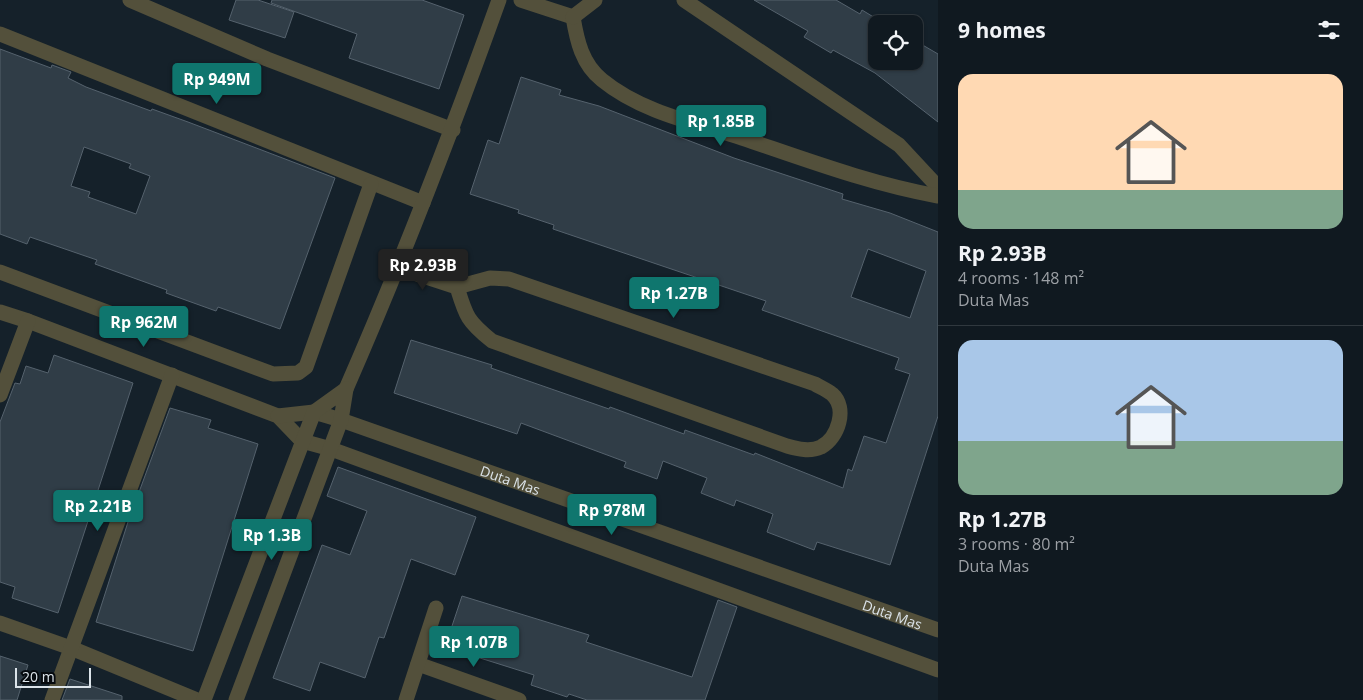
<!DOCTYPE html>
<html lang="en">
<head>
<meta charset="utf-8">
<style>
	body { margin:0; font-family:"Open Sans",sans-serif; background:#192229; color:#f1f3f6; height:100vh; display:flex; flex-direction:column; font-size:19px; white-space:nowrap }
	* { box-sizing:border-box; margin:0 }
	p { font-size:16px; color:#9ca0a5 }
	.icon { flex:none; width:28px; height:28px; fill:none; stroke:currentColor; stroke-width:2; stroke-linecap:round; stroke-linejoin:round }
	.map { position:relative; flex:1; overflow:hidden }
	.panel { display:flex; flex-direction:column; background:#101920; width:425px }
	.panel>* { flex:none }
	.tools { position:absolute; left:868px; top:15px; display:grid; gap:10px }
	.tools a { display:grid; place-items:center; width:55px; height:55px; border-radius:10px; background:#101920; box-shadow:0 1px 4px #0004,0 0 0 1px #30383e; font-size:25px }
	.scale { position:absolute; left:15px; bottom:12px; width:76px; box-sizing:border-box; padding-left:5px; border:2px solid #dbe3e9; border-top:0; font-size:14px; line-height:18px; white-space:nowrap; color:#dbe3e9; -webkit-text-stroke:4px #060a0e; paint-order:stroke }
	.price { position:absolute; translate:-50% -42px; padding:0 11px; border-radius:5px; background:#0f766e; color:#fff; font-size:16px; line-height:32px; filter:drop-shadow(0 1px 2px #0008) }
	.price::after { content:''; position:absolute; left:50%; top:30px; width:15px; height:11px; margin-left:-8px; background:inherit; clip-path:polygon(0 0,100% 0,50% 100%) }
	.price.selected { background:#222; color:#fff }
	ul { padding:0; list-style:none }
	li { display:grid; align-content:center; gap:10px; height:265px; padding:0 20px }
	li+li { border-top:1px solid #30383e }
	li span { display:grid; place-items:center; height:155px; border-radius:15px; color:#555 }
	li>.icon { margin-inline-start:auto }
	span .icon { width:90px; height:90px; fill:#fffc; stroke-width:1 }
	li b { font-size:21px }
	h2 { display:flex; justify-content:space-between; align-items:center; height:60px; padding:0 20px; font-size:21px }
	main { display:flex; flex:1; min-height:0 }
	.map>svg:first-child { display:block }
	.building { fill:#303d47; stroke:#55626d; fill-rule:evenodd }
	.lines { fill:none; stroke-linecap:round; stroke-linejoin:round }
	.minor { stroke:#53503b; stroke-width:15 }
	.labels { text-anchor:middle; dominant-baseline:central; stroke-width:4; stroke-linejoin:round; paint-order:stroke }
	.street-label { font-size:14px; fill:#dbe3e9; stroke:#060a0e }
</style>
</head>
<body>
<main>
<div class="map">
<svg width="938" height="700" viewBox="0 0 938 700">
	<rect width="100%" height="100%" fill="#15212a"/>
	<path class="building" d="M 236,0 L 258,0 L 294,12 L 285,38 L 229,20 Z
		M 272,0 L 422,0 L 464,15 L 439,89 L 349,58 L 357,34 L 271,3 Z
		M 754,0 L 836,0 L 860,14 L 862,10 L 885,24 L 876,24 L 876,61 L 914,61 L 914,40 L 938,54 L 938,122 L 875,73 L 833,50 L 831,53 L 804,37 L 808,31 Z
		M 0,49 L 51,68 L 52,65 L 71,72 L 68,78 L 86,87 L 151,111 L 152,109 L 188,122 L 335,178 L 280,329 L 218,307 L 216,311 L 166,293 L 167,290 L 95,264 L 97,260 L 30,237 L 27,244 L 0,234 ZM 84,147 L 131,164 L 129,168 L 150,176 L 136,214 L 88,197 L 90,192 L 71,186 Z
		M 521,77 L 561,90 L 559,95 L 599,106 L 734,158 L 843,194 L 842,199 L 890,213 L 938,232 L 938,416 L 890,565 L 817,542 L 814,550 L 767,532 L 773,514 L 736,500 L 734,506 L 701,493 L 707,478 L 663,461 L 657,479 L 624,467 L 626,462 L 521,423 L 517,434 L 394,393 L 411,340 L 492,365 L 491,368 L 609,409 L 610,407 L 684,434 L 685,430 L 754,455 L 755,453 L 843,488 L 848,469 L 852,471 L 864,436 L 886,443 L 910,374 L 895,369 L 899,358 L 762,310 L 766,301 L 553,229 L 554,225 L 518,213 L 519,210 L 470,194 L 488,140 L 499,144 ZM 868,249 L 926,271 L 910,318 L 851,297 Z
		M 54,355 L 133,383 L 58,613 L 12,598 L 15,587 L 0,582 L 0,422 L 15,383 L 20,384 L 26,366 L 48,373 Z
		M 170,408 L 211,420 L 208,428 L 258,444 L 193,651 L 96,622 L 128,522 Z
		M 338,467 L 476,517 L 455,575 L 411,559 L 384,638 L 379,637 L 365,678 L 320,662 L 310,691 L 273,678 L 322,545 L 350,555 L 367,511 L 327,496 Z
		M 462,596 L 589,635 L 586,642 L 692,677 L 718,600 L 737,607 L 705,700 L 587,700 L 569,694 L 567,697 L 531,685 L 534,675 L 445,647 Z
		M 0,656 L 28,665 L 17,700 L 0,700 Z
		M 70,679 L 122,696 L 122,700 L 62,700 Z"/>
	<g class="lines">
		<g class="minor">
			<path d="M 130,0 L 267,59 L 453,130"/>
			<path d="M 521,0 L 573,17"/>
			<path d="M 684,0 L 899,145 L 938,187"/>
			<path d="M 573,17 C 577,41 582,64 602,80 C 641,112 695,123 742,138 C 807,160 871,184 938,196"/>
			<path d="M 573,17 L 595,0"/>
			<path d="M 0,34 L 423,203"/>
			<path d="M 399,268 L 457,287 L 490,278 L 509,279 L 815,384 C 820,387 827,390 832,394 C 848,408 838,438 821,447 C 810,452 798,449 787,446 L 492,341 C 467,321 466,316 457,287"/>
			<path d="M 0,272 L 273,374 L 298,373 L 306,367 L 371,184"/>
			<path d="M 0,312 L 28,321 L 278,416 L 302,441 L 331,449 L 938,670"/>
			<path d="M 346,389 C 402,261 452,131 499,0"/>
			<path d="M 0,395 L 28,321"/>
			<path id="s1" d="M 278,416 L 314,412 L 341,420 L 938,630"/>
			<path d="M 0,623 L 71,648 L 197,700"/>
			<path d="M 418,664 L 519,700"/>
			<path d="M 52,700 L 172,375"/>
			<path d="M 204,700 L 314,412 L 346,389 L 341,420 L 236,700"/>
			<path d="M 406,700 L 436,608"/>
		</g>
	</g>
	<g class="labels">
		<g class="street-label">
			<text stroke="none"><textPath href="#s1" startOffset="244">Duta Mas</textPath></text>
			<text stroke="none"><textPath href="#s1" startOffset="649">Duta Mas</textPath></text>
		</g>
	</g>
</svg>
<div class="tools">
<a><svg class="icon" aria-label="locate" viewBox="0 0 24 24"><circle cx="12" cy="12" r="6"/><path d="M12 2v4M12 18v4M2 12h4M18 12h4"/></svg></a>
</div>
<div class="scale">20 m</div>
<b class="price" style="left:217px;top:105px">Rp 949M</b>
<b class="price" style="left:721px;top:147px">Rp 1.85B</b>
<b class="price selected" style="left:423px;top:291px">Rp 2.93B</b>
<b class="price" style="left:674px;top:319px">Rp 1.27B</b>
<b class="price" style="left:144px;top:348px">Rp 962M</b>
<b class="price" style="left:98px;top:532px">Rp 2.21B</b>
<b class="price" style="left:612px;top:536px">Rp 978M</b>
<b class="price" style="left:272px;top:561px">Rp 1.3B</b>
<b class="price" style="left:474px;top:668px">Rp 1.07B</b>
</div>
<section class="panel">
<h2>9 homes<svg class="icon" aria-label="filters" viewBox="0 0 24 24"><path d="M4 7h16M4 17h16"/><circle cx="9" cy="7" r="2"/><circle cx="15" cy="17" r="2"/></svg></h2>
<ul>
<li><span style="background:linear-gradient(#ffd9b3 75%,#7fa58c 0)"><svg class="icon" aria-label="home" viewBox="0 0 24 24"><path d="M3 11l9-7 9 7M6 9v11h12V9"/></svg></span><div><b>Rp 2.93B</b><p>4 rooms · 148 m²</p><p>Duta Mas</p></div></li>
<li><span style="background:linear-gradient(#a9c7e8 65%,#7fa58c 0)"><svg class="icon" aria-label="home" viewBox="0 0 24 24"><path d="M3 11l9-7 9 7M6 9v11h12V9"/></svg></span><div><b>Rp 1.27B</b><p>3 rooms · 80 m²</p><p>Duta Mas</p></div></li>
</ul>
</section>
</main>
</body>
</html>
